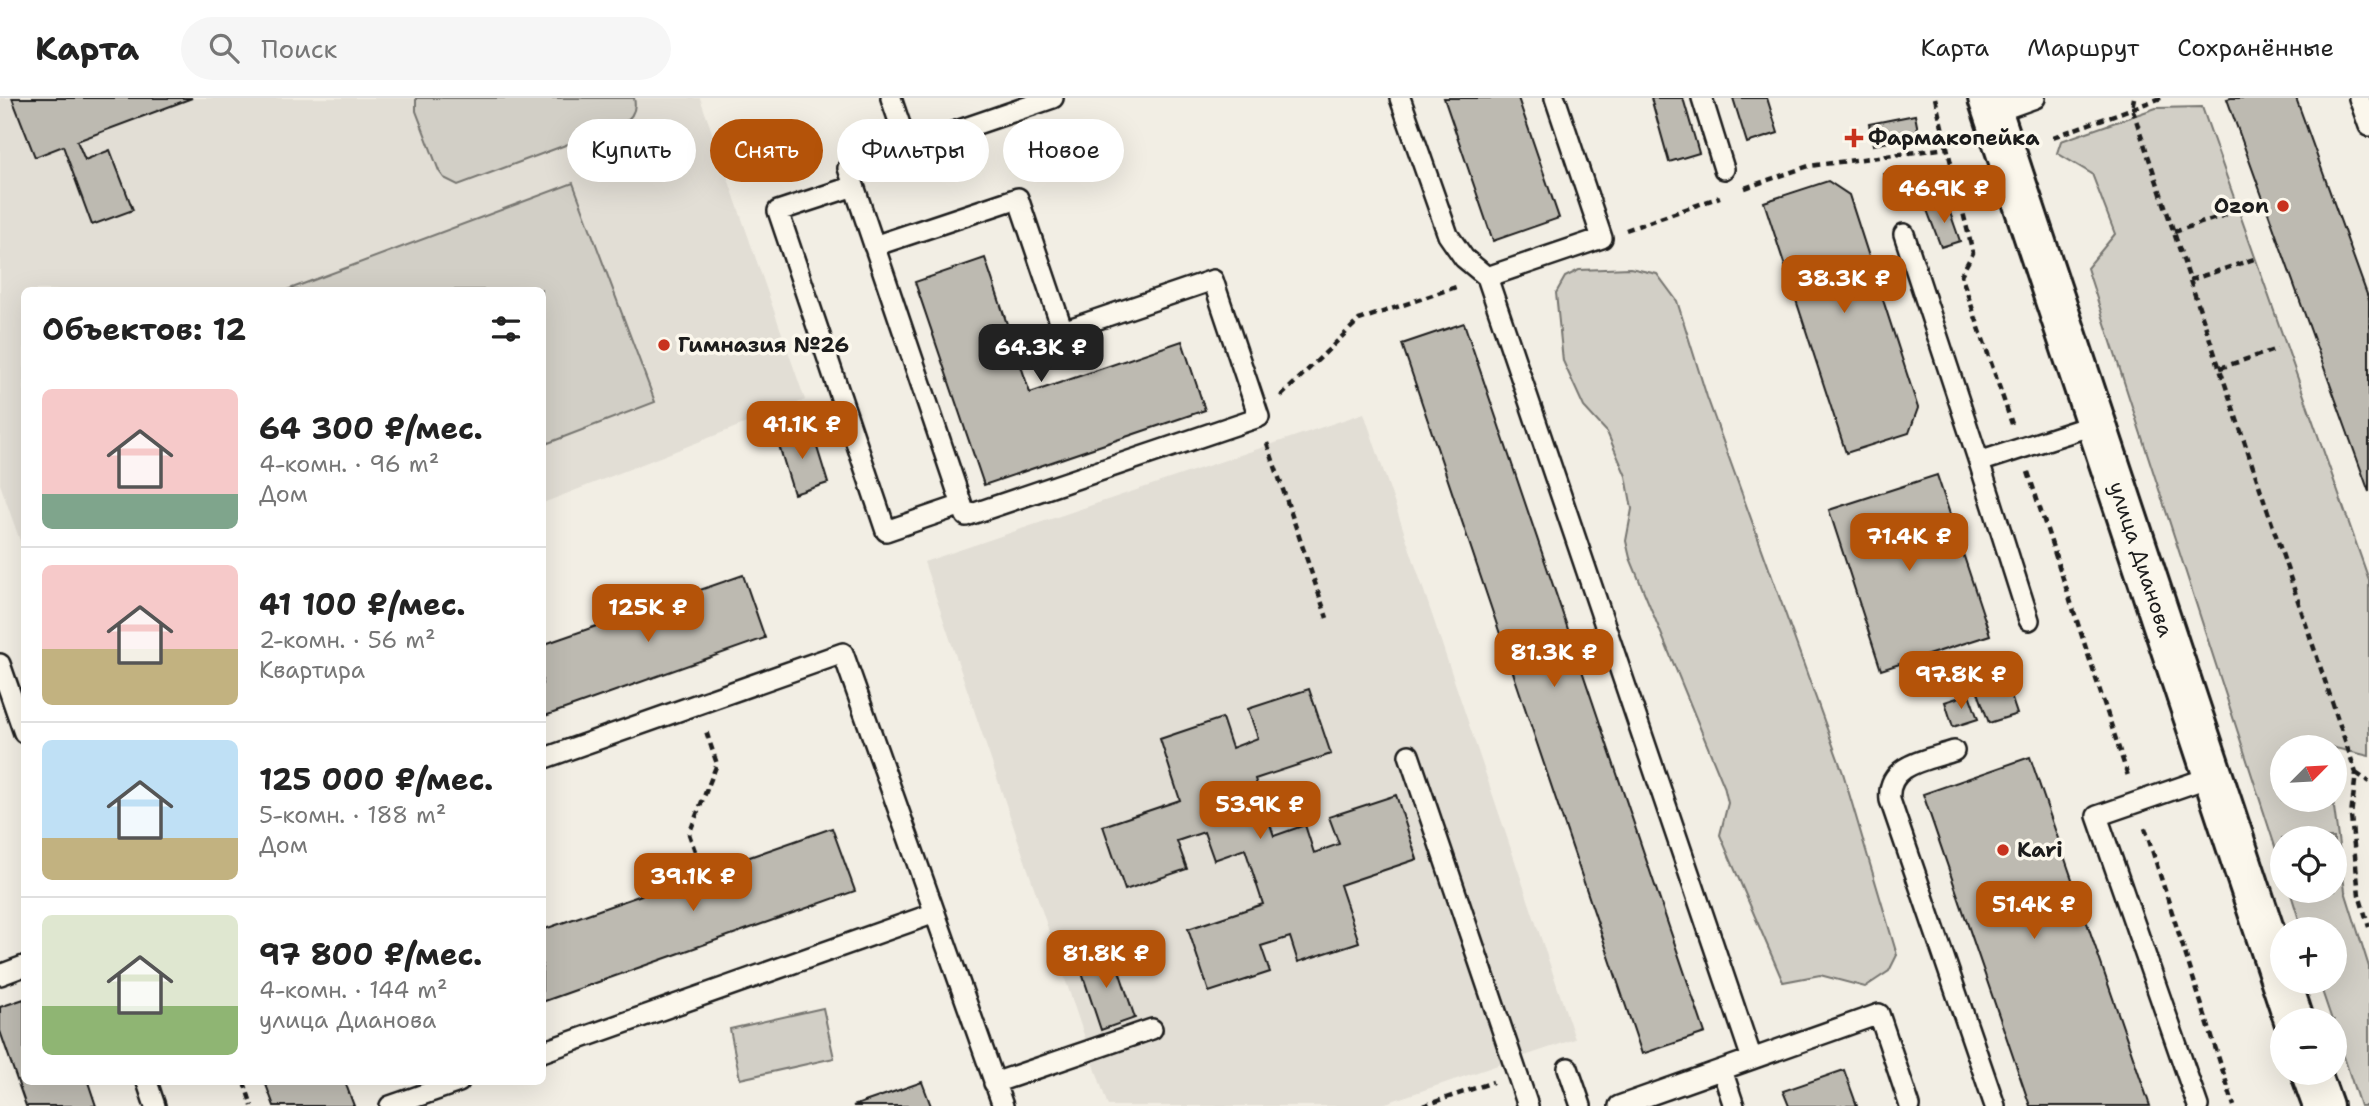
<!DOCTYPE html>
<html lang="ru">
<head>
<meta charset="utf-8">
<style>
	body { margin:0; font-family:"Shantell Sans",sans-serif; background:#f6f6f6; color:#222; height:100vh; display:flex; flex-direction:column; font-size:26px; white-space:nowrap }
	* { box-sizing:border-box; margin:0 }
	p { font-size:23px; color:#767676 }
	.icon { flex:none; width:38px; height:38px; fill:none; stroke:currentColor; stroke-width:2; stroke-linecap:round; stroke-linejoin:round }
	.map { position:relative; flex:1; overflow:hidden }
	.panel { position:absolute; left:21px; top:189px; width:525px; height:798px; display:flex; flex-direction:column; background:#fff; border-radius:10px; box-shadow:0 7px 28px #0002 }
	.panel>* { flex:none }
	.guide { position:absolute; left:567px; top:21px; width:665px; height:63px; display:flex; gap:14px }
	.needle { width:46px; rotate:66deg }
	.controls { position:absolute; left:2270px; top:637px; display:grid; gap:14px }
	.controls a { display:grid; place-items:center; width:77px; height:77px; border-radius:50%; background:#fff; box-shadow:0 7px 28px #0002; font-size:35px }
	.price { position:absolute; translate:-50% -60px; padding:0 16px; border-radius:14px; background:#b45309; color:#fff; font-size:23px; line-height:46px; filter:drop-shadow(0 2px 4px #0008) }
	.price::after { content:''; position:absolute; left:50%; top:42px; width:21px; height:16px; margin-left:-10px; background:inherit; clip-path:polygon(0 0,100% 0,50% 100%) }
	.price.active { background:#222; color:#fff }
	ul { padding:0; list-style:none }
	li { display:flex; align-items:center; gap:21px; height:175px; padding:0 21px }
	li+li { border-top:2px solid #e0e0e0 }
	li span { display:grid; place-items:center; flex:none; width:196px; height:140px; border-radius:10px; color:#555 }
	li>.icon { margin-inline-start:auto }
	span .icon { width:84px; height:84px; fill:#fffc; stroke-width:1 }
	li b { font-size:30px }
	h2 { display:flex; justify-content:space-between; align-items:center; height:84px; padding:0 21px; font-size:30px }
	.tag { padding:0 24px; border-radius:32px; background:#fff; box-shadow:0 7px 28px #0002; font-size:24px; line-height:63px }
	.tag.active { background:#b45309; color:#fff }
	header { display:flex; align-items:center; gap:42px; box-sizing:border-box; height:98px; padding:0 35px; background:#fff; border-bottom:2px solid #e0e0e0 }
	header strong { font-size:33px }
	nav { display:flex; gap:38px; margin-inline-start:auto; font-size:24px }
	.search { width:490px; height:63px; background:#f6f6f6; display:flex; align-items:center; gap:18px; box-sizing:border-box; padding:0 24px; border-radius:38px; color:#767676; font-size:26px }
	.map>svg:first-child { display:block }
	.built { fill:#e2ded5 }
	.green { fill:#d2cfc6; stroke:#777671; stroke-width:2 }
	.building { fill:#bdbab1; stroke:#1c1c1c; stroke-width:2 }
	.lines { fill:none; stroke-linecap:round; stroke-linejoin:round }
	.lane-casing { stroke:#1c1c1c; stroke-width:24 }
	.secondary-casing { stroke:#1c1c1c; stroke-width:44 }
	.path { stroke:#1c1c1c; stroke-width:4.5; stroke-dasharray:7 5; stroke-linecap:butt }
	.lane { stroke:#fbf7ec; stroke-width:19 }
	.secondary { stroke:#fbf7ec; stroke-width:38 }
	.poi-dot { fill:#c8321e; stroke:#fbf7ec; stroke-width:2.5 }
	.labels { text-anchor:middle; dominant-baseline:central; stroke-width:7; stroke-linejoin:round; paint-order:stroke }
	.poi-label { font-size:21px; font-weight:bold; fill:#1c1c1c; stroke:#fbf7ec; text-anchor:start }
	.street-label { font-size:21px; fill:#1c1c1c; stroke:#fbf7ec }
</style>
</head>
<body>
<header>
<strong>Карта</strong>
<div class="search"><svg class="icon" aria-label="search" viewBox="0 0 24 24"><circle cx="10" cy="10" r="6"/><path d="M15 15l6 6"/></svg>Поиск</div>
<nav><a>Карта</a><a>Маршрут</a><a>Сохранённые</a></nav>
</header>
<div class="map">
<svg width="2369" height="1008" viewBox="0 0 2369 1008">
	<rect width="100%" height="100%" fill="#f2eee4"/>
	<filter id="ink" filterUnits="userSpaceOnUse"><feTurbulence type="fractalNoise" baseFrequency=".0143" numOctaves="2"/><feDisplacementMap in="SourceGraphic" scale="14" xChannelSelector="R" yChannelSelector="G"/><feConvolveMatrix kernelMatrix="1 2 1 2 8 2 1 2 1" color-interpolation-filters="sRGB"/></filter>
	<g filter="url(#ink)">
		<path class="built" d="M 0,0 L 700,0 L 805,302 L 543,405 L 542,192 L 24,192 L 24,454 L 0,386 Z
			M 1364,315 L 1575,941 L 1377,1008 L 1108,1008 L 924,464 Z"/>
		<path class="green" d="M 416,0 L 634,0 C 637,12 632,20 622,26 L 458,87 L 444,80 L 439,73 L 416,13 Z
			M 2202,9 L 2369,482 L 2369,658 L 2331,649 L 2282,649 L 2282,702 L 2333,702 L 2345,793 L 2369,869 L 2369,1008 L 2360,1008 L 2335,931 L 2334,922 L 2332,922 L 2319,884 L 2334,884 L 2334,831 L 2302,831 L 2290,793 L 2334,793 L 2334,740 L 2282,740 L 2282,770 L 2087,170 L 2115,136 L 2092,76 L 2057,55 L 2061,43 L 2156,10 Z
			M 573,85 L 655,304 L 543,347 L 542,192 L 287,192 Z
			M 1630,170 L 1657,176 L 1677,203 L 1707,299 L 1843,675 L 1897,857 L 1889,873 L 1865,889 L 1820,877 L 1783,884 L 1720,737 L 1728,705 L 1724,688 L 1630,460 L 1626,443 L 1632,411 L 1626,378 L 1607,334 L 1584,309 L 1563,263 L 1556,195 L 1565,179 L 1579,172 Z
			M 823,910 L 834,960 L 740,981 L 730,931 Z"/>
		<path class="building" d="M 12,0 L 192,0 L 77,43 L 85,62 L 110,52 L 133,112 L 92,127 L 63,48 L 35,59 Z
			M 1444,0 L 1518,0 L 1559,120 L 1493,143 Z
			M 1651,0 L 1683,0 L 1699,55 L 1669,64 Z
			M 1733,0 L 1767,0 L 1778,35 L 1747,45 Z
			M 2231,0 L 2296,0 L 2369,202 L 2369,394 L 2227,1 Z
			M 1915,17 L 1919,38 L 1873,47 L 1869,26 Z
			M 1898,72 L 1904,94 L 1891,97 L 1884,76 Z
			M 1828,83 L 1849,97 L 1918,310 L 1909,335 L 1846,355 L 1764,104 Z
			M 1947,106 L 1960,143 L 1941,149 L 1927,112 Z
			M 985,160 L 1030,295 L 1182,243 L 1205,312 L 984,387 L 915,184 Z
			M 1464,225 L 1705,935 L 1642,956 L 1402,246 Z
			M 811,330 L 828,385 L 794,396 L 777,341 Z
			M 1937,377 L 1990,537 L 1881,572 L 1829,412 Z
			M 743,477 L 765,540 L 542,619 L 542,547 Z
			M 1997,556 L 2017,616 L 1989,625 L 1968,566 Z
			M 1309,591 L 1331,656 L 1255,681 L 1274,738 L 1305,727 L 1314,755 L 1339,746 L 1329,719 L 1396,697 L 1417,761 L 1340,787 L 1359,844 L 1298,864 L 1290,839 L 1261,848 L 1270,874 L 1209,894 L 1188,831 L 1263,806 L 1245,751 L 1214,762 L 1204,734 L 1177,743 L 1187,771 L 1125,792 L 1103,728 L 1180,702 L 1160,641 L 1222,620 L 1232,650 L 1258,640 L 1248,611 Z
			M 1969,596 L 1978,621 L 1953,629 L 1945,604 Z
			M 2030,659 L 2150,1008 L 2030,1008 L 1923,696 Z
			M 832,730 L 855,793 L 542,904 L 542,832 Z
			M 1112,852 L 1135,920 L 1101,932 L 1078,863 Z
			M 24,901 L 24,984 L 88,984 L 96,1008 L 26,1008 L 0,933 L 0,909 Z
			M 1844,972 L 1857,1008 L 1789,1008 L 1783,993 Z
			M 265,984 L 345,984 L 354,1008 L 274,1008 Z
			M 922,984 L 931,1008 L 853,1008 Z"/>
		<g class="lines">
			<g class="lane-casing">
				<path id="lane" d="M 891,0 L 908,50
					M 1400,0 L 1448,137 L 1464,160 L 1487,179
					M 1555,0 L 1602,140 L 1487,179 L 1752,961
					M 1702,0 L 1724,71
					M 2359,0 L 2369,28
					M 1993,15 L 2035,0
					M 854,88 L 778,113 L 886,433 L 962,407
					M 1904,136 L 1979,364 L 2096,326
					M 874,148 L 1018,100 L 1063,233 L 1213,182 L 1259,319 L 966,418 L 962,407 L 848,70 L 1053,0
					M 1979,364 L 2029,522
					M 0,566 L 24,635
					M 1954,653 C 1927,662 1886,666 1890,702 L 1995,1008
					M 1409,657 L 1528,1008
					M 542,661 L 843,555 L 1003,1008
					M 0,877 L 24,868
					M 542,954 L 935,815
					M 1568,970 L 1581,1008
					M 1722,972 L 1734,1008
					M 147,984 L 155,1008
					M 994,985 L 1152,931
					M 390,1008 L 459,984
					M 1619,1008 L 1879,916 L 1910,1008
					M 2198,1008 L 2097,718 L 2213,678"/>
			</g>
			<g class="secondary-casing">
				<g id="secondary">
					<path id="s1" d="M 1988,0 L 2294,922"/>
					<path d="M 2311,975 L 2323,1008"/>
				</g>
			</g>
			<path class="path" d="M 1935,0 L 1973,155 L 1961,177 L 2012,326
				M 2134,0 L 2132,10 L 2356,675 L 2351,718 L 2359,797 L 2369,829
				M 2053,39 L 2161,0
				M 1745,90 L 1809,68 L 1947,50
				M 1626,132 L 1720,99
				M 2174,134 L 2240,112
				M 2190,182 L 2254,161
				M 2220,270 L 2277,251
				M 1281,298 L 1359,222 L 1456,189
				M 1267,345 L 1327,520
				M 2028,374 L 2128,678
				M 2356,675 L 2369,684
				M 2145,730 L 2234,1008
				M 703,776 L 689,736 L 717,666 L 706,633
				M 244,984 L 252,1008
				M 1423,1008 L 1493,984"/>
			<use href="#lane" class="lane"/>
			<use href="#secondary" class="secondary"/>
		</g>
	</g>
	<g class="poi-dot">
		<path d="M1850.5 29.5h7v7h7v7h-7v7h-7v-7h-7v-7h7z"/>
		<circle cx="2283" cy="108" r="7"/>
		<circle cx="664" cy="247" r="7"/>
		<circle cx="2003" cy="752" r="7"/>
	</g>
	<g class="labels">
		<g class="poi-label">
			<text x="1868" y="40">Фармакопейка</text>
			<text x="2269" y="108" text-anchor="end">Ozon</text>
			<text x="678" y="247">Гимназия №26</text>
			<text x="2017" y="752">Kari</text>
		</g>
		<g class="street-label">
			<text stroke="none"><textPath href="#s1" startOffset="486">улица Дианова</textPath></text>
		</g>
	</g>
</svg>
<div class="controls">
<a><svg class="needle" viewBox="-14 -14 28 28"><path d="M0-13l5 13h-10z" fill="#e53935"/><path d="M0 13l5-13h-10z" fill="#767676"/></svg></a>
<a><svg class="icon" aria-label="locate" viewBox="0 0 24 24"><circle cx="12" cy="12" r="6"/><path d="M12 2v4M12 18v4M2 12h4M18 12h4"/></svg></a>
<a>+</a>
<a>−</a>
</div>
<b class="price" style="left:1944px;top:127px">46.9K ₽</b>
<b class="price" style="left:1844px;top:217px">38.3K ₽</b>
<b class="price active" style="left:1041px;top:286px">64.3K ₽</b>
<b class="price" style="left:802px;top:363px">41.1K ₽</b>
<b class="price" style="left:1909px;top:475px">71.4K ₽</b>
<b class="price" style="left:648px;top:546px">125K ₽</b>
<b class="price" style="left:1554px;top:591px">81.3K ₽</b>
<b class="price" style="left:1961px;top:613px">97.8K ₽</b>
<b class="price" style="left:1260px;top:743px">53.9K ₽</b>
<b class="price" style="left:693px;top:815px">39.1K ₽</b>
<b class="price" style="left:2034px;top:843px">51.4K ₽</b>
<b class="price" style="left:1106px;top:892px">81.8K ₽</b>
<div class="guide">
<a class="tag">Купить</a>
<a class="tag active">Снять</a>
<a class="tag">Фильтры</a>
<a class="tag">Новое</a>
</div>
<section class="panel">
<h2>Объектов: 12<svg class="icon" aria-label="filters" viewBox="0 0 24 24"><path d="M4 7h16M4 17h16"/><circle cx="9" cy="7" r="2"/><circle cx="15" cy="17" r="2"/></svg></h2>
<ul>
<li><span style="background:linear-gradient(#f6c9c9 75%,#7fa58c 0)"><svg class="icon" aria-label="home" viewBox="0 0 24 24"><path d="M3 11l9-7 9 7M6 9v11h12V9"/></svg></span><div><b>64 300 ₽/мес.</b><p>4-комн. · 96 m²</p><p>Дом</p></div></li>
<li><span style="background:linear-gradient(#f6c9c9 60%,#c2b280 0)"><svg class="icon" aria-label="home" viewBox="0 0 24 24"><path d="M3 11l9-7 9 7M6 9v11h12V9"/></svg></span><div><b>41 100 ₽/мес.</b><p>2-комн. · 56 m²</p><p>Квартира</p></div></li>
<li><span style="background:linear-gradient(#bfe0f5 70%,#c2b280 0)"><svg class="icon" aria-label="home" viewBox="0 0 24 24"><path d="M3 11l9-7 9 7M6 9v11h12V9"/></svg></span><div><b>125 000 ₽/мес.</b><p>5-комн. · 188 m²</p><p>Дом</p></div></li>
<li><span style="background:linear-gradient(#dfe7d0 65%,#8fb573 0)"><svg class="icon" aria-label="home" viewBox="0 0 24 24"><path d="M3 11l9-7 9 7M6 9v11h12V9"/></svg></span><div><b>97 800 ₽/мес.</b><p>4-комн. · 144 m²</p><p>улица Дианова</p></div></li>
</ul>
</section>
</div>
</body>
</html>
